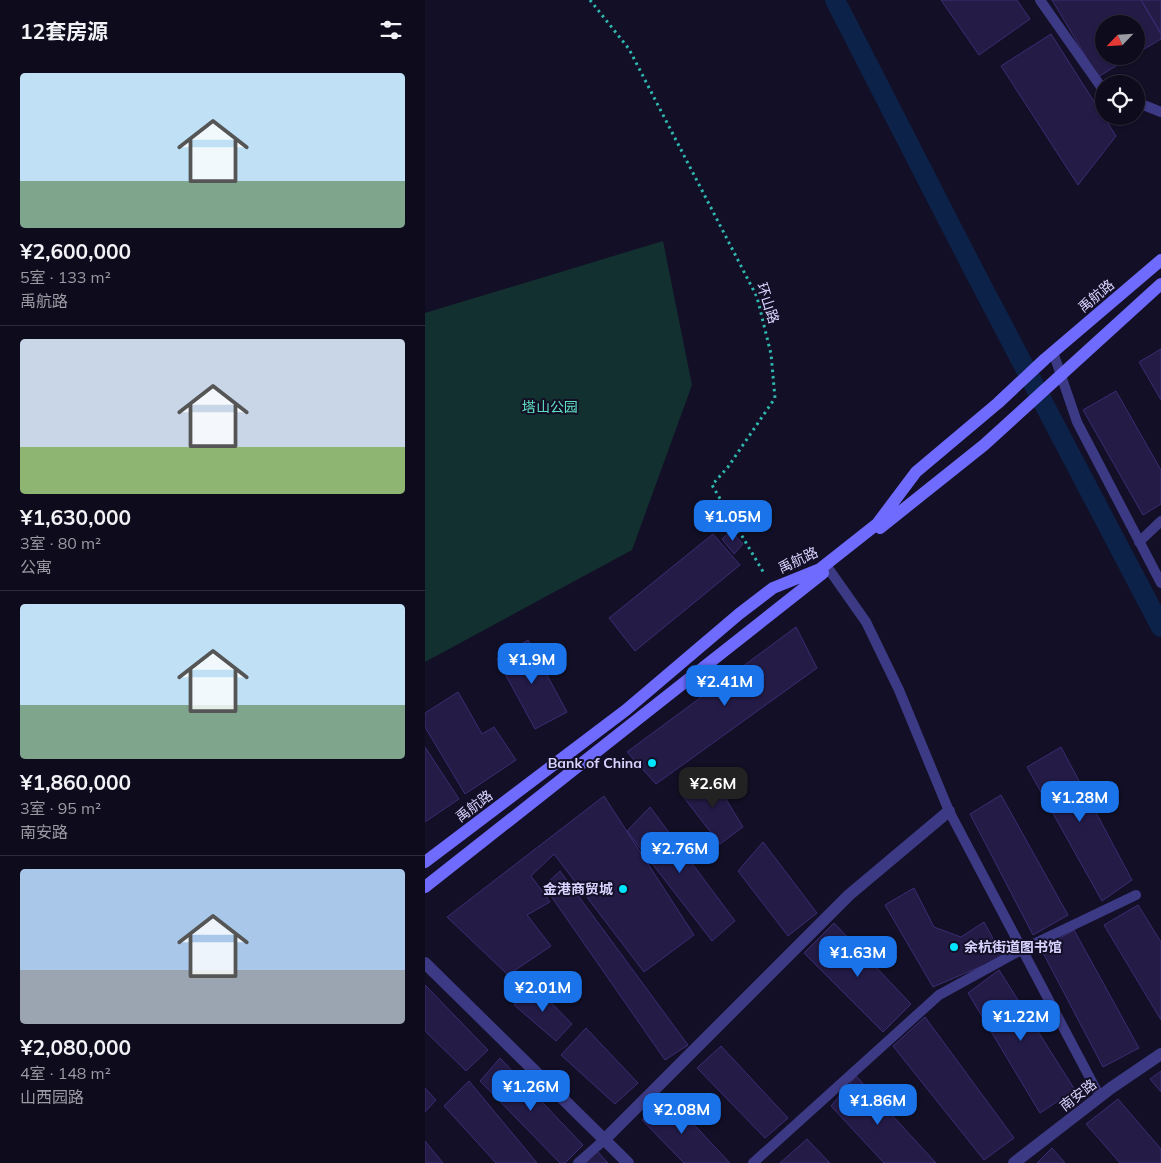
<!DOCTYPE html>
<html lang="zh">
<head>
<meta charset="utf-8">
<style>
	body { margin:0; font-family:Mulish,"Noto Sans SC",sans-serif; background:#171425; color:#f1f3f6; height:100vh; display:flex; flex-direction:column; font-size:19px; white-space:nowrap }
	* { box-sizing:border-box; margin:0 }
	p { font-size:16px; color:#9b9ba3 }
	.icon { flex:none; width:28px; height:28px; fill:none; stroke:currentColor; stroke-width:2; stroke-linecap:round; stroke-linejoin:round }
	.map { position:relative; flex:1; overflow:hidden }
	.details { display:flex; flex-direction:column; background:#0e0b1c; width:425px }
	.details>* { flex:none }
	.needle { width:32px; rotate:245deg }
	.tools { position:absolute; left:670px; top:15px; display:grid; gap:10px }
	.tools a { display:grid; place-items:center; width:50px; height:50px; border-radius:50%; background:#0e0b1c; box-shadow:0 1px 4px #0004,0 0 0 1px #2e2b3b; font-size:25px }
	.price { position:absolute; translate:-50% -42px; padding:0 11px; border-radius:10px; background:#1a73e8; color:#fff; font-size:16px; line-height:32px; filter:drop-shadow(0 1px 2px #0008) }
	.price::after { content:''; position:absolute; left:50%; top:30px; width:15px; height:11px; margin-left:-8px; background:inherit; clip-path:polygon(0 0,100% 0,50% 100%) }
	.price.current { background:#222; color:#fff }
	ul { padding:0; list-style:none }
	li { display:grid; align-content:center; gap:10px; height:265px; padding:0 20px }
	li+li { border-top:1px solid #2e2b3b }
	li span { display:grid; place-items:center; height:155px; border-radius:5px; color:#555 }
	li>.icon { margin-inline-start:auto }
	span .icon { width:90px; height:90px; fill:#fffc; stroke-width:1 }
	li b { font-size:21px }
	h2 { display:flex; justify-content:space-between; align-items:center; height:60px; padding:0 20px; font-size:21px }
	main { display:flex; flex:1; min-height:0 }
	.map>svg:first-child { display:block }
	.green { fill:#12302f }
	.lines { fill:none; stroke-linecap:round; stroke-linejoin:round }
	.canal { stroke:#0c2248; stroke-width:20 }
	.building { fill:#241b47; stroke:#3b2d73 }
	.path { stroke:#2fb8b0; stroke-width:3; stroke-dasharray:2.5 4; stroke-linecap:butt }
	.service { stroke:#3d3a85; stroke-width:10 }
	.minor { stroke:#3d3a85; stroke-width:12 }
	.tertiary { stroke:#3d3a85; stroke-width:12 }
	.secondary { stroke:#6f6bff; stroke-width:12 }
	.poi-dot { fill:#00e5ff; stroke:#130f26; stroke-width:2 }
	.labels { text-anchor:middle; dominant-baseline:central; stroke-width:4; stroke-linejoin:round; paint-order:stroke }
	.street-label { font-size:14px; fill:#d9d4ff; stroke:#130f26 }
	.park-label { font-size:14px; fill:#5fe0c0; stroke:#130f26 }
	.poi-label { font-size:14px; font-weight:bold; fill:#d9d4ff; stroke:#130f26; text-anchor:end }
</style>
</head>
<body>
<main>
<section class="details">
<h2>12套房源<svg class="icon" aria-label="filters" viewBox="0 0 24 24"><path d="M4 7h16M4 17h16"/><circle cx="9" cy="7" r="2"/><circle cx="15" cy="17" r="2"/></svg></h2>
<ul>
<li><span style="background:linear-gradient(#bfe0f5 70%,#7fa58c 0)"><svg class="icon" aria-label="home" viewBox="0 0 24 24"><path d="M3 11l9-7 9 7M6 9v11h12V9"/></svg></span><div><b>¥2,600,000</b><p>5室 · 133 m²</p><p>禹航路</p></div></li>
<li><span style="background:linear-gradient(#c9d6e8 70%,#8fb573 0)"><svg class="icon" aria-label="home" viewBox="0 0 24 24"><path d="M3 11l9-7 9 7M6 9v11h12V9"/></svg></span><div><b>¥1,630,000</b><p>3室 · 80 m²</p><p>公寓</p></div></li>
<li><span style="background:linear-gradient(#bfe0f5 65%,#7fa58c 0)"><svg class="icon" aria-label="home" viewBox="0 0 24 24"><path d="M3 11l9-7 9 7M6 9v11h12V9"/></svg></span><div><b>¥1,860,000</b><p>3室 · 95 m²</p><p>南安路</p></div></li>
<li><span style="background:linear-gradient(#a9c7e8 65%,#9aa5b1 0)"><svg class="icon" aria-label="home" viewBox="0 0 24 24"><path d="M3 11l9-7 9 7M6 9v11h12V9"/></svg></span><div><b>¥2,080,000</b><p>4室 · 148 m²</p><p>山西园路</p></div></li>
</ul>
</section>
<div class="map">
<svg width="736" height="1163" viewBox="0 0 736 1163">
	<rect width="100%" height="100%" fill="#130f26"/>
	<path class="green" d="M 238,241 L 267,385 L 207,550 L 0,662 L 0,313 Z"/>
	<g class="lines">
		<path class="canal" d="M 410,0 L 547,267 L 736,627"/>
	</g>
	<path class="building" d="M 516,0 L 592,0 L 605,19 L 554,55 Z
		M 627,0 L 716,0 L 736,34 L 736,39 L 711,54 L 711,24 L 679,24 L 679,56 L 707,56 L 673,77 Z
		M 716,0 L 736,0 L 736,33 Z
		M 626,34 L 691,136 L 653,185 L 576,66 Z
		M 736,349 L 736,400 L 714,362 Z
		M 691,391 L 736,470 L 736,504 L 718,515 L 658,410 Z
		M 306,531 L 318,544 L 309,554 L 297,539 Z
		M 288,534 L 315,565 L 210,651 L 184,618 Z
		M 371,627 L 392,668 L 231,784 L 202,752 Z
		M 103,640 L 142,712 L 110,729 L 72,659 Z
		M 33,692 L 57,734 L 69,727 L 91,760 L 40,794 L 0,727 L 0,713 Z
		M 0,747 L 34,799 L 0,822 Z
		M 636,747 L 707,880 L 677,901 L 602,767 Z
		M 286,775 L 318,827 L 295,844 L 256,794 Z
		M 576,795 L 643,915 L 608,935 L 545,814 Z
		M 179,796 L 269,935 L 219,972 L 129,854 L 106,876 L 125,902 L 102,915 L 126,946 L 83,975 L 22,917 Z
		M 225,807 L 310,921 L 287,941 L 202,831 Z
		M 338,842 L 392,913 L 363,936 L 313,871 Z
		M 135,871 L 263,1045 L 240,1060 L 119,886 Z
		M 489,888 L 509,927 L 536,937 L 559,922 L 578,957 L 508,987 L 460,905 Z
		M 713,905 L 736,942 L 736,1020 L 679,925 Z
		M 409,923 L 486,1004 L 458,1032 L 379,953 Z
		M 649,930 L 714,1048 L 678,1067 L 616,949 Z
		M 574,970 L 650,1090 L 615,1113 L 543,993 Z
		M 0,985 L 63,1050 L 41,1071 L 0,1031 Z
		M 109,985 L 147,1024 L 131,1041 L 89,1005 Z
		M 500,1017 L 589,1138 L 559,1160 L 468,1046 Z
		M 161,1028 L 213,1083 L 190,1104 L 136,1055 Z
		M 296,1046 L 363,1118 L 340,1138 L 272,1068 Z
		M 75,1058 L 158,1145 L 140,1163 L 135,1163 L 55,1081 Z
		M 736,1071 L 736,1092 L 725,1079 Z
		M 431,1076 L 511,1163 L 459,1163 L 406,1106 Z
		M 44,1081 L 112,1163 L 71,1163 L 19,1106 Z
		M 0,1088 L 11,1100 L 0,1112 Z
		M 242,1096 L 305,1163 L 259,1163 L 217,1120 Z
		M 693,1099 L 736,1149 L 736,1163 L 695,1163 L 661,1124 Z
		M 382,1139 L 405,1163 L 355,1163 Z
		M 0,1141 L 18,1163 L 0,1163 Z
		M 627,1148 L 640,1163 L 612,1163 Z
		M 172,1151 L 183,1163 L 161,1163 Z"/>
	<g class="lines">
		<path class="path" d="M 165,0 L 204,49 L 332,297 L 346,354 L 350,398 L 303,467 L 287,485 L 340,575"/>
		<path class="service" d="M 615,0 L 679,91
			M 711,102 L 736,112
			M 628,352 L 652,422 L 736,583
			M 714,542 L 736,521
			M 403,568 L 441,622 L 474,690 L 524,811 L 675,1097
			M 153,1163 L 178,1141
			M 328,1163 L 514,995 L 596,950 L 711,895"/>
		<path class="minor" d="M 178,1141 L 424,895 L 524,811"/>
		<path class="tertiary" d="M 0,963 L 203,1163
			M 589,1163 L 686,1088 L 736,1054"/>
		<path class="secondary" d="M 455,528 L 559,445 L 736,284
			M 0,862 L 201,710 L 314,614 L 348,588 L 395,569 L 452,524 L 491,472 L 573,403 L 620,359 L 736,260
			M 0,887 L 398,573"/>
	</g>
	<g class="poi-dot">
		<circle cx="227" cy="763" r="5"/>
		<circle cx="198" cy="889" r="5"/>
		<circle cx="529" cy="947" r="5"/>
	</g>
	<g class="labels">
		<g class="street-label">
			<text transform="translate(671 296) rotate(-40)">禹航路</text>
			<text transform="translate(343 303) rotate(72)">环山路</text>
			<text transform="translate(373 560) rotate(-25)">禹航路</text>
			<text transform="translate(49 806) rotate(-37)">禹航路</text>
			<text transform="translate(653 1095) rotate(-38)">南安路</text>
		</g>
		<g class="park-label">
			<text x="125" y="407">塔山公园</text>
		</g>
		<g class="poi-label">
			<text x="217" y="763">Bank of China</text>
			<text x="188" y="889">金港商贸城</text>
			<text x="539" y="947" text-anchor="start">余杭街道图书馆</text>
		</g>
	</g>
</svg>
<div class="tools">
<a><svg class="needle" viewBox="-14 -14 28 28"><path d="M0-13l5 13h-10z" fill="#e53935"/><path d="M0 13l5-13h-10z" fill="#9b9ba3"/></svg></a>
<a><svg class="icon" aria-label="locate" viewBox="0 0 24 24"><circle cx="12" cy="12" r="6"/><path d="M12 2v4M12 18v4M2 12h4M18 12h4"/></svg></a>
</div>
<b class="price" style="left:308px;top:542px">¥1.05M</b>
<b class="price" style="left:107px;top:685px">¥1.9M</b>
<b class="price" style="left:300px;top:707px">¥2.41M</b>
<b class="price current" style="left:288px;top:809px">¥2.6M</b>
<b class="price" style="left:655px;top:823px">¥1.28M</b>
<b class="price" style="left:255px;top:874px">¥2.76M</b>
<b class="price" style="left:433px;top:978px">¥1.63M</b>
<b class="price" style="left:118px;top:1013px">¥2.01M</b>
<b class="price" style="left:596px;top:1042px">¥1.22M</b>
<b class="price" style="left:106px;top:1112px">¥1.26M</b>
<b class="price" style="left:453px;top:1126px">¥1.86M</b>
<b class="price" style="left:257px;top:1135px">¥2.08M</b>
</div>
</main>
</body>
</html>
